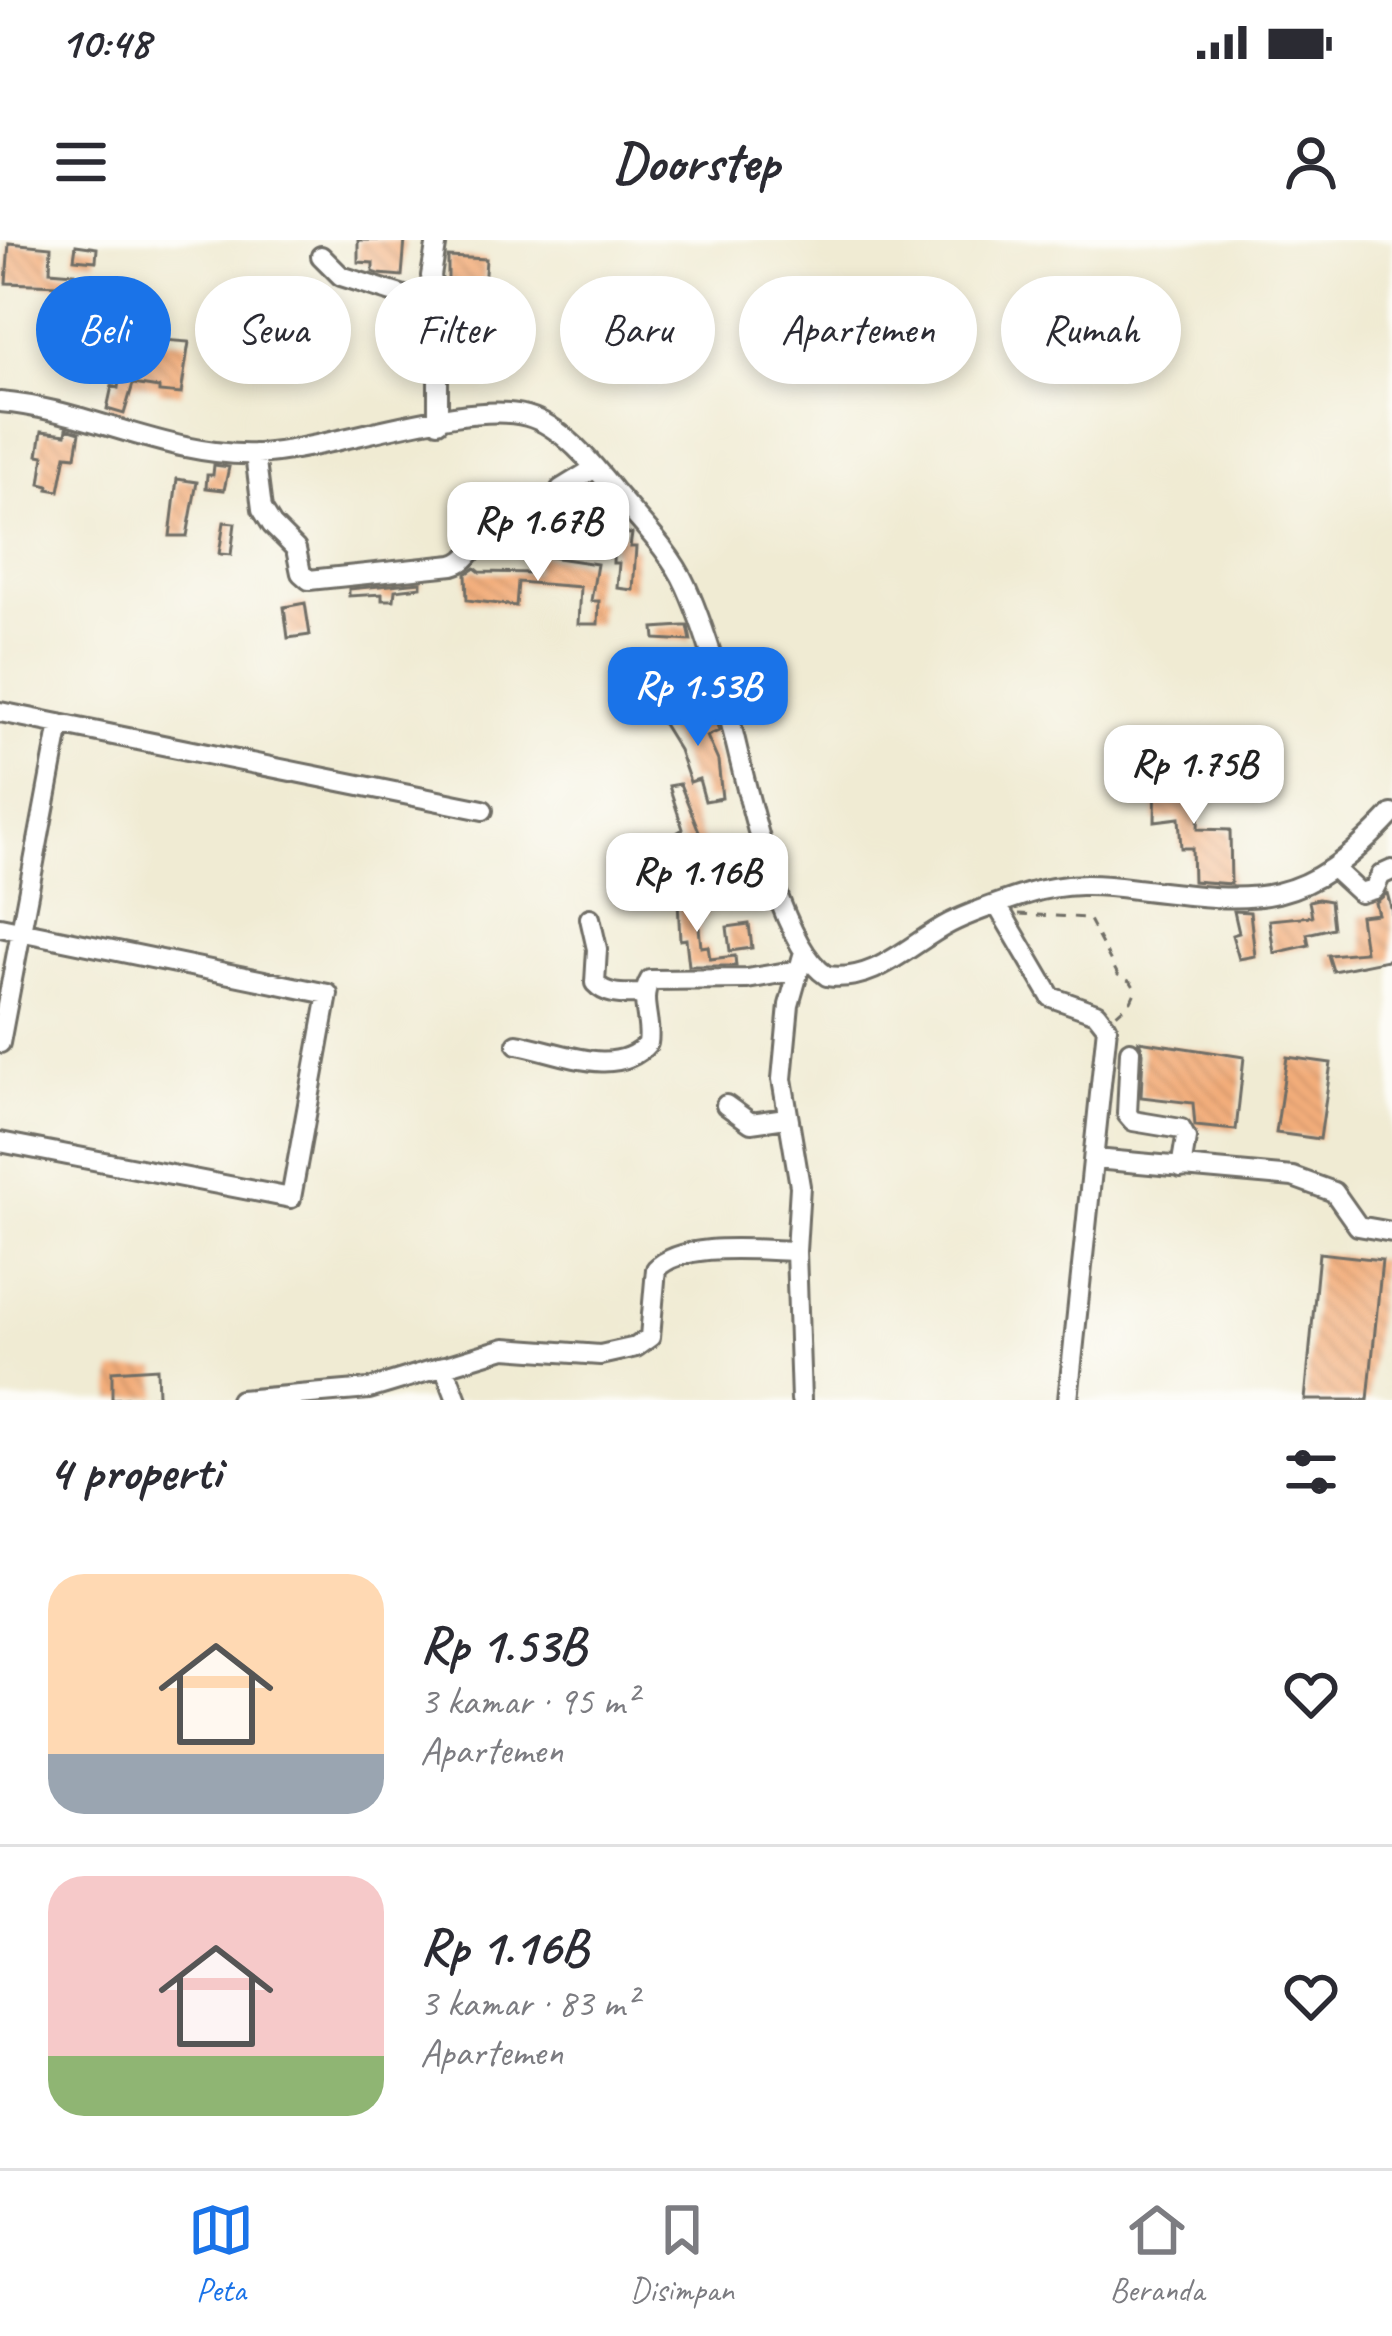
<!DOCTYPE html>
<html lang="id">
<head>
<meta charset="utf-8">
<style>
	body { margin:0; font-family:Caveat,sans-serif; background:#f2f2f3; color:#2b2b33; height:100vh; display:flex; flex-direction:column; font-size:45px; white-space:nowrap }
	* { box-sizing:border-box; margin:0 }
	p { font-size:39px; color:#7c7c81 }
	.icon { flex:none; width:66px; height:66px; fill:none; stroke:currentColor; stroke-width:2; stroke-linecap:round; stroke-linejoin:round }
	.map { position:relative; height:1160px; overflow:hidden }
	.details { display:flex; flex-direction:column; background:#fff; flex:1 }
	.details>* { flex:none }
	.hud { position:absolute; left:36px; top:36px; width:1320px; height:108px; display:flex; gap:24px }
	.price { position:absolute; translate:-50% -102px; padding:0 27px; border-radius:24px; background:#fff; color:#222; font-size:39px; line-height:78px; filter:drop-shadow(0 3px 6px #0008) }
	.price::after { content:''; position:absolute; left:50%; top:72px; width:36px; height:27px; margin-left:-18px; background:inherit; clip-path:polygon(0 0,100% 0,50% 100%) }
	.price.active { background:#1a73e8; color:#fff }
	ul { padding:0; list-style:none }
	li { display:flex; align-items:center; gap:36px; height:300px; padding:0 48px }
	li+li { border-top:3px solid #e1e1e2 }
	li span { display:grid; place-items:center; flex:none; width:336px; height:240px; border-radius:36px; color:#555 }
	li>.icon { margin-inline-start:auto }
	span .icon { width:144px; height:144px; fill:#fffc; stroke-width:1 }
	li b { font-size:51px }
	h2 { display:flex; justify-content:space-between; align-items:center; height:144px; padding:0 48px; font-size:51px }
	.pill { padding:0 42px; border-radius:54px; background:#fff; box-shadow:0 6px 18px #0003; font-size:42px; line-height:108px }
	.pill.active { background:#1a73e8; color:#fff }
	.status { display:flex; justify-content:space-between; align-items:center; height:84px; padding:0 60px; background:#fff; direction:ltr }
	.status svg { height:33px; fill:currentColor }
	header { display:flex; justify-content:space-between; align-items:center; height:156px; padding:0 48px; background:#fff; font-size:54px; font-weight:700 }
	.menu { display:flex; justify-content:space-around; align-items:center; height:168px; border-top:3px solid #e1e1e2; background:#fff; font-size:33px; color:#7c7c81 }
	.menu a { display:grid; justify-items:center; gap:6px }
	.menu .active { color:#1a73e8 }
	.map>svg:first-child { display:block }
	.building { fill:url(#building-back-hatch) }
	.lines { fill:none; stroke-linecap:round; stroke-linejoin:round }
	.minor-casing { stroke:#706e66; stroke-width:24 }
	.path { stroke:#706e66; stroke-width:3; stroke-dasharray:9 9; stroke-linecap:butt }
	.minor { stroke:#fff; stroke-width:18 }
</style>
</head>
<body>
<div class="status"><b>10:48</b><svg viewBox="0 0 49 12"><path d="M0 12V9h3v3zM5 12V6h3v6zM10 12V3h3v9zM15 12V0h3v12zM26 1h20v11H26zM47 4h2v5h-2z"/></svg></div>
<header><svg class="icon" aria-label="menu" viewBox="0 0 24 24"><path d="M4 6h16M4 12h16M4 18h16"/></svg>Doorstep<svg class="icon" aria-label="person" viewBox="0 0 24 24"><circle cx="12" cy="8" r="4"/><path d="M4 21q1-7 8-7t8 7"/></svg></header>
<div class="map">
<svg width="1392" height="1160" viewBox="0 0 1392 1160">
	<defs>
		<pattern id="building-back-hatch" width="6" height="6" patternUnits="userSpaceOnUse" patternTransform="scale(3)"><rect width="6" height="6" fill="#f3ad7a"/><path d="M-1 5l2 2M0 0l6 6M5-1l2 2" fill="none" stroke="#d0956a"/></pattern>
	</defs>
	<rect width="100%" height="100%" fill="#fdfcf7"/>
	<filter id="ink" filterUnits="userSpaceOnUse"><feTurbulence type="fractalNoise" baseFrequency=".00833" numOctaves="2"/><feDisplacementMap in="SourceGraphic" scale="24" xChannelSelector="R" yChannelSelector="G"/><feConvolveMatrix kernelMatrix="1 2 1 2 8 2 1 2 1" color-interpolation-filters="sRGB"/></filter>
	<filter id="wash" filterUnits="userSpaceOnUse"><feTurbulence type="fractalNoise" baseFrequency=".004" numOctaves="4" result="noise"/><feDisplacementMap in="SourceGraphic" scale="48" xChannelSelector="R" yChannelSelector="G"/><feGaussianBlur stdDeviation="2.7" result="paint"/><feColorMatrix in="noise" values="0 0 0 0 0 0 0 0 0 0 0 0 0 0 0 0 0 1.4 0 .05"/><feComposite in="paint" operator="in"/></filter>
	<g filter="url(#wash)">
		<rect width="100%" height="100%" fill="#f0ebd3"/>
		<g id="blocks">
			<path class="building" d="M 358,0 L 405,0 L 402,36 L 379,34 L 373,32 L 373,23 L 358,22 Z
				M 9,3 L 51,7 L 50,31 L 75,33 L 73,51 L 60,49 L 60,45 L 6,43 Z
				M 76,5 L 97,8 L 96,21 L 74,19 Z
				M 448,17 L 486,19 L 483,62 L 448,55 Z
				M 125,97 L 189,102 L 181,154 L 159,152 L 159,148 L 133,144 L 124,174 L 107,169 L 112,146 L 118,148 L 122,122 L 110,120 L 112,108 L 123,109 Z
				M 67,188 L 80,192 L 76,216 L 66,215 L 59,251 L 48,249 L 49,246 L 40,244 L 44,216 L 38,215 L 42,191 L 66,194 Z
				M 214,225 L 229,227 L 224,250 L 206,248 L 207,235 L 213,235 Z
				M 177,239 L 197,242 L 187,296 L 170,296 Z
				M 224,282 L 235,283 L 231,315 L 219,314 Z
				M 614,293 L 632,294 L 630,307 L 636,307 L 633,350 L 617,348 L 619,323 L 613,323 Z
				M 537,315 L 597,324 L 591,361 L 599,361 L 598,384 L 578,384 L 580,347 L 518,342 L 516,366 L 467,360 L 466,334 L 475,328 L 480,332 L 535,333 Z
				M 421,342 L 421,347 L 395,350 L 394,360 L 382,360 L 382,354 L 349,356 L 349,349 Z
				M 305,363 L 310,395 L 288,398 L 284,367 Z
				M 683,386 L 688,386 L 691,401 L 655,399 L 654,388 Z
				M 675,433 L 688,433 L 689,451 L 652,453 L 650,440 Z
				M 711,464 L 719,491 L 707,496 L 718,521 L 722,558 L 705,561 L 699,539 L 690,542 L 679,510 L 663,484 L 677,477 L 678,481 Z
				M 1182,528 L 1194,528 L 1193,562 L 1199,562 L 1198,589 L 1230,590 L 1231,644 L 1193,641 L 1192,608 L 1181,608 L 1179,578 L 1155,581 L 1156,532 L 1182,534 Z
				M 680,544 L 705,606 L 688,614 L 678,592 L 683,589 L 669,546 Z
				M 1387,653 L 1392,671 L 1392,719 L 1333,731 L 1328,715 L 1365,712 L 1360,676 L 1378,674 L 1375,663 Z
				M 704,658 L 706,677 L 698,678 L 701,707 L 708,706 L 710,719 L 735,716 L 736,726 L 689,726 L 686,699 L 680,700 L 678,661 Z
				M 1318,659 L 1330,661 L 1333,688 L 1307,694 L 1309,705 L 1274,713 L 1269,680 L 1312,676 L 1309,661 Z
				M 1234,671 L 1250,672 L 1255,716 L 1239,719 L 1232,695 L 1239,693 Z
				M 749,684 L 752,708 L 730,711 L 727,687 Z
				M 1139,801 L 1244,817 L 1236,890 L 1195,886 L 1193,863 L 1141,857 L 1143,812 Z
				M 1287,817 L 1331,823 L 1320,899 L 1276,893 Z
				M 1319,1013 L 1382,1020 L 1368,1160 L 1305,1160 Z
				M 157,1128 L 158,1156 L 112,1159 L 112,1131 Z"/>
		</g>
	</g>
	<g filter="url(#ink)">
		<use href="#blocks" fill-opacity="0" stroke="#706e66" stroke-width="3"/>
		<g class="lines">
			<g class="minor-casing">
				<path id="minor" d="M 437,0 L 431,36 L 436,65 L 447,89 L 438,123 L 438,182
					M 321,16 L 341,36 L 436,66
					M 0,162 C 87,169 170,218 258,214 C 329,210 465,159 527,176 C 561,185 594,225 615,252 C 639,281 671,312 686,346 C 701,379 712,415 722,449 C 741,513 773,703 827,736 C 876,743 909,704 950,683 C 974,671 1002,662 1027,654 C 1064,642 1099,644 1136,649 C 1259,664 1303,670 1392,574
					M 255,214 L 262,269 L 272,285 L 296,309 L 301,333 L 309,340 L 453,325 C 470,321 471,306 486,300 C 503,293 532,300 550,301 L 556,295 L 561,249 L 595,228
					M 0,472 L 483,570
					M 1333,628 L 1360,653 L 1374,649 L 1381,635 L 1392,630
					M 997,665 L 1051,757 L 1096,773 L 1107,787 L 1068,1160
					M 590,678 L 597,709 L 595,743 C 608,757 626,754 643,754
					M 0,687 L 328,754 L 291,958 L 0,902
					M 0,803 L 60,484
					M 517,804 C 558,811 617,840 648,803 C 652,781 638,760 650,740 L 747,739 L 799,730
					M 1130,811 L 1127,874 L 1133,881 L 1181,889 L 1186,898 L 1181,928
					M 726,865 L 751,883 L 786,878
					M 1095,919 L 1293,937 L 1334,952 L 1358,986 L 1392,992
					M 444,1126 L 457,1160
					M 240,1160 L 369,1149 L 505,1108 L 600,1115 L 636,1107 L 650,1097 L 656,1029 C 683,1001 758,1010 796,1011
					M 801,1160 L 796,1011 L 800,946 L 782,839 L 789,765 L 804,712"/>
			</g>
			<path class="path" d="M 1019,674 L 1088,678 L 1118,735 L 1131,742 L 1136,750 L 1131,761 L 1115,775"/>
			<use href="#minor" class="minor"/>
		</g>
	</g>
</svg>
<b class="price" style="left:538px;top:344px">Rp 1.67B</b>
<b class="price active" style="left:698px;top:509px">Rp 1.53B</b>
<b class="price" style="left:1194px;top:587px">Rp 1.75B</b>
<b class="price" style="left:697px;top:695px">Rp 1.16B</b>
<div class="hud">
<a class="pill active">Beli</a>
<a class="pill">Sewa</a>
<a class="pill">Filter</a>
<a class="pill">Baru</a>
<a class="pill">Apartemen</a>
<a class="pill">Rumah</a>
</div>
</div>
<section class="details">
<h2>4 properti<svg class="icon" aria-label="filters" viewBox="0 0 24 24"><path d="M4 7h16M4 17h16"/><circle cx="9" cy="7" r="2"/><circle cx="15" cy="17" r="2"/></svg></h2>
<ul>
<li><span style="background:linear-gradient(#ffd9b3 75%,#9aa5b1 0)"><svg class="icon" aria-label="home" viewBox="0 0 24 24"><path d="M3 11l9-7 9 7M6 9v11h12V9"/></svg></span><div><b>Rp 1.53B</b><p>3 kamar · 95 m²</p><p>Apartemen</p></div><svg class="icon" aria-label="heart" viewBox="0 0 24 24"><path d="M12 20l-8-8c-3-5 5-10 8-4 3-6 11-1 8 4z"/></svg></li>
<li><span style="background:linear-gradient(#f6c9c9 75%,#8fb573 0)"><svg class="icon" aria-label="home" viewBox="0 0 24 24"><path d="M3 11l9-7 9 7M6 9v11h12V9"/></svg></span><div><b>Rp 1.16B</b><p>3 kamar · 83 m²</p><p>Apartemen</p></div><svg class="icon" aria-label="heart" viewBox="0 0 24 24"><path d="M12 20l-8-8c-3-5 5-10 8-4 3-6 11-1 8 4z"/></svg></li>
</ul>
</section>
<nav class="menu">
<a class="active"><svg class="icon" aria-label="map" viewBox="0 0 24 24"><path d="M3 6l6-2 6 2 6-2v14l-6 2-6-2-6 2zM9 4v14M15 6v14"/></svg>Peta</a>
<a><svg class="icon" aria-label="saved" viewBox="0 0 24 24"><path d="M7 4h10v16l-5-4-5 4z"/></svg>Disimpan</a>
<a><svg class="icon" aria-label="home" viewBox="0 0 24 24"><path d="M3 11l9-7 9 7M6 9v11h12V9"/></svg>Beranda</a>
</nav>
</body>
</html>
